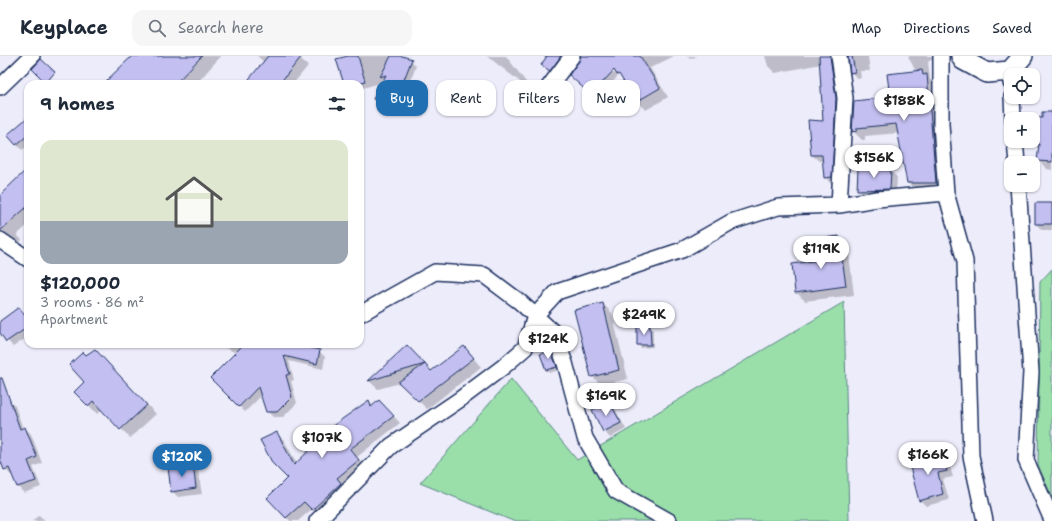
<!DOCTYPE html>
<html lang="en">
<head>
<meta charset="utf-8">
<style>
	body { margin:0; font-family:"Shantell Sans",sans-serif; background:#f6f6f7; color:#1f2937; height:100vh; display:flex; flex-direction:column; font-size:15px; white-space:nowrap }
	* { box-sizing:border-box; margin:0 }
	p { font-size:13px; color:#747a83 }
	.icon { flex:none; width:22px; height:22px; fill:none; stroke:currentColor; stroke-width:2; stroke-linecap:round; stroke-linejoin:round }
	.map { position:relative; flex:1; overflow:hidden }
	.panel { position:absolute; left:24px; top:24px; width:340px; height:268px; display:flex; flex-direction:column; background:#fff; border-radius:12px; box-shadow:0 1px 3px #0004 }
	.panel>* { flex:none }
	.guide { position:absolute; left:376px; top:24px; width:380px; height:36px; display:flex; gap:8px }
	.tools { position:absolute; left:1004px; top:12px; display:grid; gap:8px }
	.tools a { display:grid; place-items:center; width:36px; height:36px; border-radius:8px; background:#fff; box-shadow:0 1px 3px #0004; font-size:20px }
	.price { position:absolute; translate:-50% -34px; padding:0 9px; border-radius:14px; background:#fff; color:#222; font-size:13px; line-height:26px; filter:drop-shadow(0 1px 2px #0008) }
	.price::after { content:''; position:absolute; left:50%; top:24px; width:12px; height:9px; margin-left:-6px; background:inherit; clip-path:polygon(0 0,100% 0,50% 100%) }
	.price.current { background:#1f6fb2; color:#fff }
	ul { padding:0; list-style:none }
	li { display:grid; align-content:center; gap:8px; height:212px; padding:0 16px }
	li span { display:grid; place-items:center; height:124px; border-radius:12px; color:#555 }
	li>.icon { margin-inline-start:auto }
	span .icon { width:72px; height:72px; fill:#fffc; stroke-width:1 }
	li b { font-size:17px }
	h2 { display:flex; justify-content:space-between; align-items:center; height:48px; padding:0 16px; font-size:17px }
	.tag { padding:0 14px; border-radius:12px; background:#fff; box-shadow:0 1px 3px #0004; font-size:14px; line-height:36px }
	.tag.current { background:#1f6fb2; color:#fff }
	header { display:flex; align-items:center; gap:24px; box-sizing:border-box; height:56px; padding:0 20px; background:#fff; border-bottom:1px solid #e0e1e3 }
	header strong { font-size:19px }
	nav { display:flex; gap:22px; margin-inline-start:auto; font-size:14px }
	.search { width:280px; height:36px; background:#f6f6f7; display:flex; align-items:center; gap:10px; box-sizing:border-box; padding:0 14px; border-radius:12px; color:#747a83; font-size:15px }
	.map>svg:first-child { display:block }
	.green { fill:#9adeaa; stroke:#5a8684 }
	.shadow { fill:#0003 }
	.building { fill:#c3bff1; stroke:#1b2f5e }
	.lines { fill:none; stroke-linecap:round; stroke-linejoin:round }
	.minor-casing { stroke:#1b2f5e; stroke-width:18 }
	.tertiary-casing { stroke:#1b2f5e; stroke-width:22 }
	.minor { stroke:#fff; stroke-width:15 }
	.tertiary { stroke:#fff; stroke-width:19 }
</style>
</head>
<body>
<header>
<strong>Keyplace</strong>
<div class="search"><svg class="icon" aria-label="search" viewBox="0 0 24 24"><circle cx="10" cy="10" r="6"/><path d="M15 15l6 6"/></svg>Search here</div>
<nav><a>Map</a><a>Directions</a><a>Saved</a></nav>
</header>
<div class="map">
<svg width="1052" height="465" viewBox="0 0 1052 465">
	<rect width="100%" height="100%" fill="#edecfb"/>
	<filter id="ink" filterUnits="userSpaceOnUse"><feTurbulence type="fractalNoise" baseFrequency=".025" numOctaves="2"/><feDisplacementMap in="SourceGraphic" scale="8" xChannelSelector="R" yChannelSelector="G"/><feConvolveMatrix kernelMatrix="1 2 1 2 8 2 1 2 1" color-interpolation-filters="sRGB"/></filter>
	<g filter="url(#ink)">
		<path class="green" d="M 1052,213 L 1052,441 L 1038,409 L 1040,226 Z
			M 844,246 L 849,465 L 513,465 L 420,427 L 511,323 L 577,404 Z"/>
		<path class="shadow" d="M 133,0 L 221,0 L 196,28 L 104,28 Z
			M 257,0 L 303,0 L 301,3 L 308,10 L 293,28 L 255,28 L 264,6 Z
			M 351,0 L 400,0 L 411,4 L 416,10 L 407,35 L 395,57 L 379,49 L 374,43 L 383,26 L 360,33 L 360,28 L 345,28 Z
			M 487,0 L 506,0 L 526,26 L 524,29 Z
			M 543,0 L 571,0 L 556,20 L 542,9 L 546,3 Z
			M 581,0 L 589,0 L 618,20 L 597,44 L 576,24 Z
			M 629,0 L 674,0 L 650,12 L 668,41 L 646,54 L 637,46 L 625,26 Z
			M 687,0 L 697,0 L 690,3 Z
			M 765,0 L 841,0 L 842,50 L 838,127 L 831,128 L 825,121 L 823,105 L 819,105 L 812,99 L 824,66 L 821,8 L 775,17 L 768,10 Z
			M 848,0 L 868,0 L 870,15 L 860,15 L 861,22 L 858,23 L 851,16 Z
			M 908,0 L 937,0 L 928,6 L 930,23 L 936,28 L 945,136 L 916,135 L 907,126 L 899,77 L 865,80 L 865,84 L 862,84 L 853,75 L 891,42 L 916,16 Z
			M 1052,47 L 1052,114 L 1047,113 L 1038,104 L 1040,94 L 1032,86 L 1033,74 L 1050,64 Z
			M 28,66 L 28,90 L 22,94 L 16,88 Z
			M 890,115 L 897,121 L 896,138 L 864,139 L 858,133 Z
			M 28,135 L 28,169 L 17,179 L 22,184 L 18,188 L 0,183 L 0,140 Z
			M 1052,148 L 1052,174 L 1042,174 L 1036,168 Z
			M 839,181 L 848,190 L 854,239 L 805,245 L 796,236 L 828,204 Z
			M 603,248 L 612,257 L 628,323 L 601,329 L 592,320 Z
			M 19,253 L 28,262 L 28,281 L 13,291 L 0,275 L 0,266 Z
			M 638,271 L 650,271 L 653,274 L 653,291 L 641,292 L 638,289 Z
			M 218,288 L 288,288 L 319,295 L 325,301 L 323,313 L 289,305 L 294,324 L 291,325 L 297,347 L 283,361 L 273,361 L 267,355 L 262,339 L 245,356 L 212,322 L 236,297 Z
			M 407,290 L 431,316 L 464,291 L 481,311 L 427,353 L 400,327 L 378,333 L 369,325 Z
			M 550,296 L 559,314 L 549,317 L 547,314 L 542,298 Z
			M 86,300 L 104,303 L 156,358 L 130,382 L 103,354 L 97,358 L 76,336 L 85,326 Z
			M 9,344 L 15,350 L 23,373 L 25,372 L 31,378 L 42,407 L 33,411 L 41,431 L 24,437 L 18,431 L 13,419 L 11,419 L 5,413 L 0,400 L 0,346 Z
			M 369,346 L 373,350 L 386,352 L 400,367 L 357,401 L 366,412 L 320,461 L 312,453 L 298,465 L 290,465 L 268,442 L 288,422 L 276,377 L 284,384 L 297,408 L 333,373 L 353,356 Z
			M 609,347 L 615,353 L 626,373 L 610,382 L 604,375 L 593,355 Z
			M 942,398 L 948,405 L 953,421 L 943,423 L 949,444 L 926,450 L 920,444 Z
			M 192,409 L 198,415 L 202,438 L 178,441 L 172,435 Z
			M 39,459 L 45,465 L 32,465 Z"/>
		<path class="building" d="M 132,0 L 202,0 L 175,28 L 103,28 Z
			M 268,0 L 302,0 L 279,28 L 245,28 Z
			M 348,0 L 358,0 L 365,25 L 355,28 L 344,28 L 336,3 Z
			M 391,0 L 402,0 L 412,3 L 402,29 L 389,52 L 373,43 L 386,19 L 380,21 Z
			M 547,0 L 561,0 L 550,15 L 541,9 Z
			M 581,0 L 640,0 L 660,32 L 636,46 L 619,18 L 617,19 L 614,14 L 591,39 L 569,19 L 579,5 Z
			M 819,0 L 830,0 L 836,42 L 832,121 L 824,122 L 822,99 L 811,99 L 808,64 L 823,65 Z
			M 848,0 L 852,0 L 855,16 L 850,17 Z
			M 41,3 L 55,16 L 46,27 L 32,13 Z
			M 922,14 L 923,19 L 927,18 L 936,127 L 907,127 L 896,68 L 857,72 L 857,75 L 852,76 L 854,45 L 890,41 L 887,18 Z
			M 1042,56 L 1052,56 L 1052,106 L 1037,105 L 1039,88 L 1033,87 L 1033,61 L 1042,62 Z
			M 28,61 L 28,79 L 16,89 L 7,79 Z
			M 28,112 L 28,150 L 0,175 L 0,139 Z
			M 858,113 L 891,114 L 890,133 L 857,134 Z
			M 1035,147 L 1052,147 L 1052,168 L 1035,168 Z
			M 839,180 L 846,230 L 795,237 L 792,208 L 827,203 L 824,182 Z
			M 603,247 L 619,314 L 591,321 L 574,254 Z
			M 19,251 L 28,264 L 28,271 L 6,286 L 0,277 L 0,265 Z
			M 637,270 L 650,270 L 651,289 L 637,289 Z
			M 244,288 L 292,288 L 320,294 L 317,308 L 284,300 L 290,318 L 286,319 L 292,341 L 277,356 L 266,356 L 258,331 L 239,351 L 210,322 Z
			M 407,289 L 425,308 L 368,325 Z
			M 464,290 L 474,302 L 418,345 L 398,326 L 425,308 L 431,315 Z
			M 95,293 L 147,349 L 120,374 L 93,345 L 88,350 L 74,336 L 84,326 L 69,309 L 83,296 L 86,299 Z
			M 551,295 L 557,311 L 546,314 L 540,298 Z
			M 0,322 L 2,322 L 20,373 L 25,371 L 37,401 L 28,405 L 36,425 L 17,431 L 9,412 L 4,414 L 0,403 Z
			M 369,344 L 371,351 L 379,344 L 394,360 L 350,393 L 359,404 L 337,422 L 341,427 L 312,454 L 304,446 L 286,462 L 267,442 L 287,422 L 273,408 L 260,384 L 277,376 L 294,409 L 317,387 L 314,383 Z
			M 609,345 L 621,367 L 603,376 L 592,354 Z
			M 942,397 L 947,415 L 938,417 L 943,438 L 919,445 L 910,411 L 916,405 Z
			M 193,408 L 196,432 L 171,436 L 168,411 Z"/>
		<g class="lines">
			<g class="minor-casing">
				<path id="minor" d="M 941,0 L 941,68 L 946,137 L 965,205 L 971,400 L 985,465
					M 1010,15 L 1011,27
					M 0,31 L 32,0
					M 1012,41 L 1013,63
					M 536,48 L 572,0
					M 1015,85 L 1017,107
					M 1018,129 L 1031,316 L 1026,404 L 1052,464
					M 839,149 L 845,42 L 839,0
					M 0,184 L 28,203
					M 360,258 L 435,216 L 484,219 L 520,246 L 553,276 L 565,307 L 585,382 L 616,435 L 669,465
					M 317,465 L 391,390 L 459,344 L 503,311 L 525,292 L 535,260 L 557,236 L 682,194 L 731,166 L 778,151 L 839,149 L 877,143 L 946,137"/>
			</g>
			<g class="tertiary-casing">
				<path id="tertiary" d="M 961,0 L 963,4 L 987,17 L 1010,15 L 1023,0"/>
			</g>
			<use href="#minor" class="minor"/>
			<use href="#tertiary" class="tertiary"/>
		</g>
	</g>
</svg>
<div class="tools">
<a><svg class="icon" aria-label="locate" viewBox="0 0 24 24"><circle cx="12" cy="12" r="6"/><path d="M12 2v4M12 18v4M2 12h4M18 12h4"/></svg></a>
<a>+</a>
<a>−</a>
</div>
<b class="price" style="left:904px;top:66px">$188K</b>
<b class="price" style="left:874px;top:123px">$156K</b>
<b class="price" style="left:821px;top:214px">$119K</b>
<b class="price" style="left:644px;top:280px">$249K</b>
<b class="price" style="left:548px;top:304px">$124K</b>
<b class="price" style="left:606px;top:361px">$169K</b>
<b class="price" style="left:322px;top:403px">$107K</b>
<b class="price" style="left:928px;top:420px">$166K</b>
<b class="price current" style="left:182px;top:422px">$120K</b>
<div class="guide">
<a class="tag current">Buy</a>
<a class="tag">Rent</a>
<a class="tag">Filters</a>
<a class="tag">New</a>
</div>
<section class="panel">
<h2>9 homes<svg class="icon" aria-label="filters" viewBox="0 0 24 24"><path d="M4 7h16M4 17h16"/><circle cx="9" cy="7" r="2"/><circle cx="15" cy="17" r="2"/></svg></h2>
<ul>
<li><span style="background:linear-gradient(#dfe7d0 65%,#9aa5b1 0)"><svg class="icon" aria-label="home" viewBox="0 0 24 24"><path d="M3 11l9-7 9 7M6 9v11h12V9"/></svg></span><div><b>$120,000</b><p>3 rooms · 86 m²</p><p>Apartment</p></div></li>
</ul>
</section>
</div>
</body>
</html>
